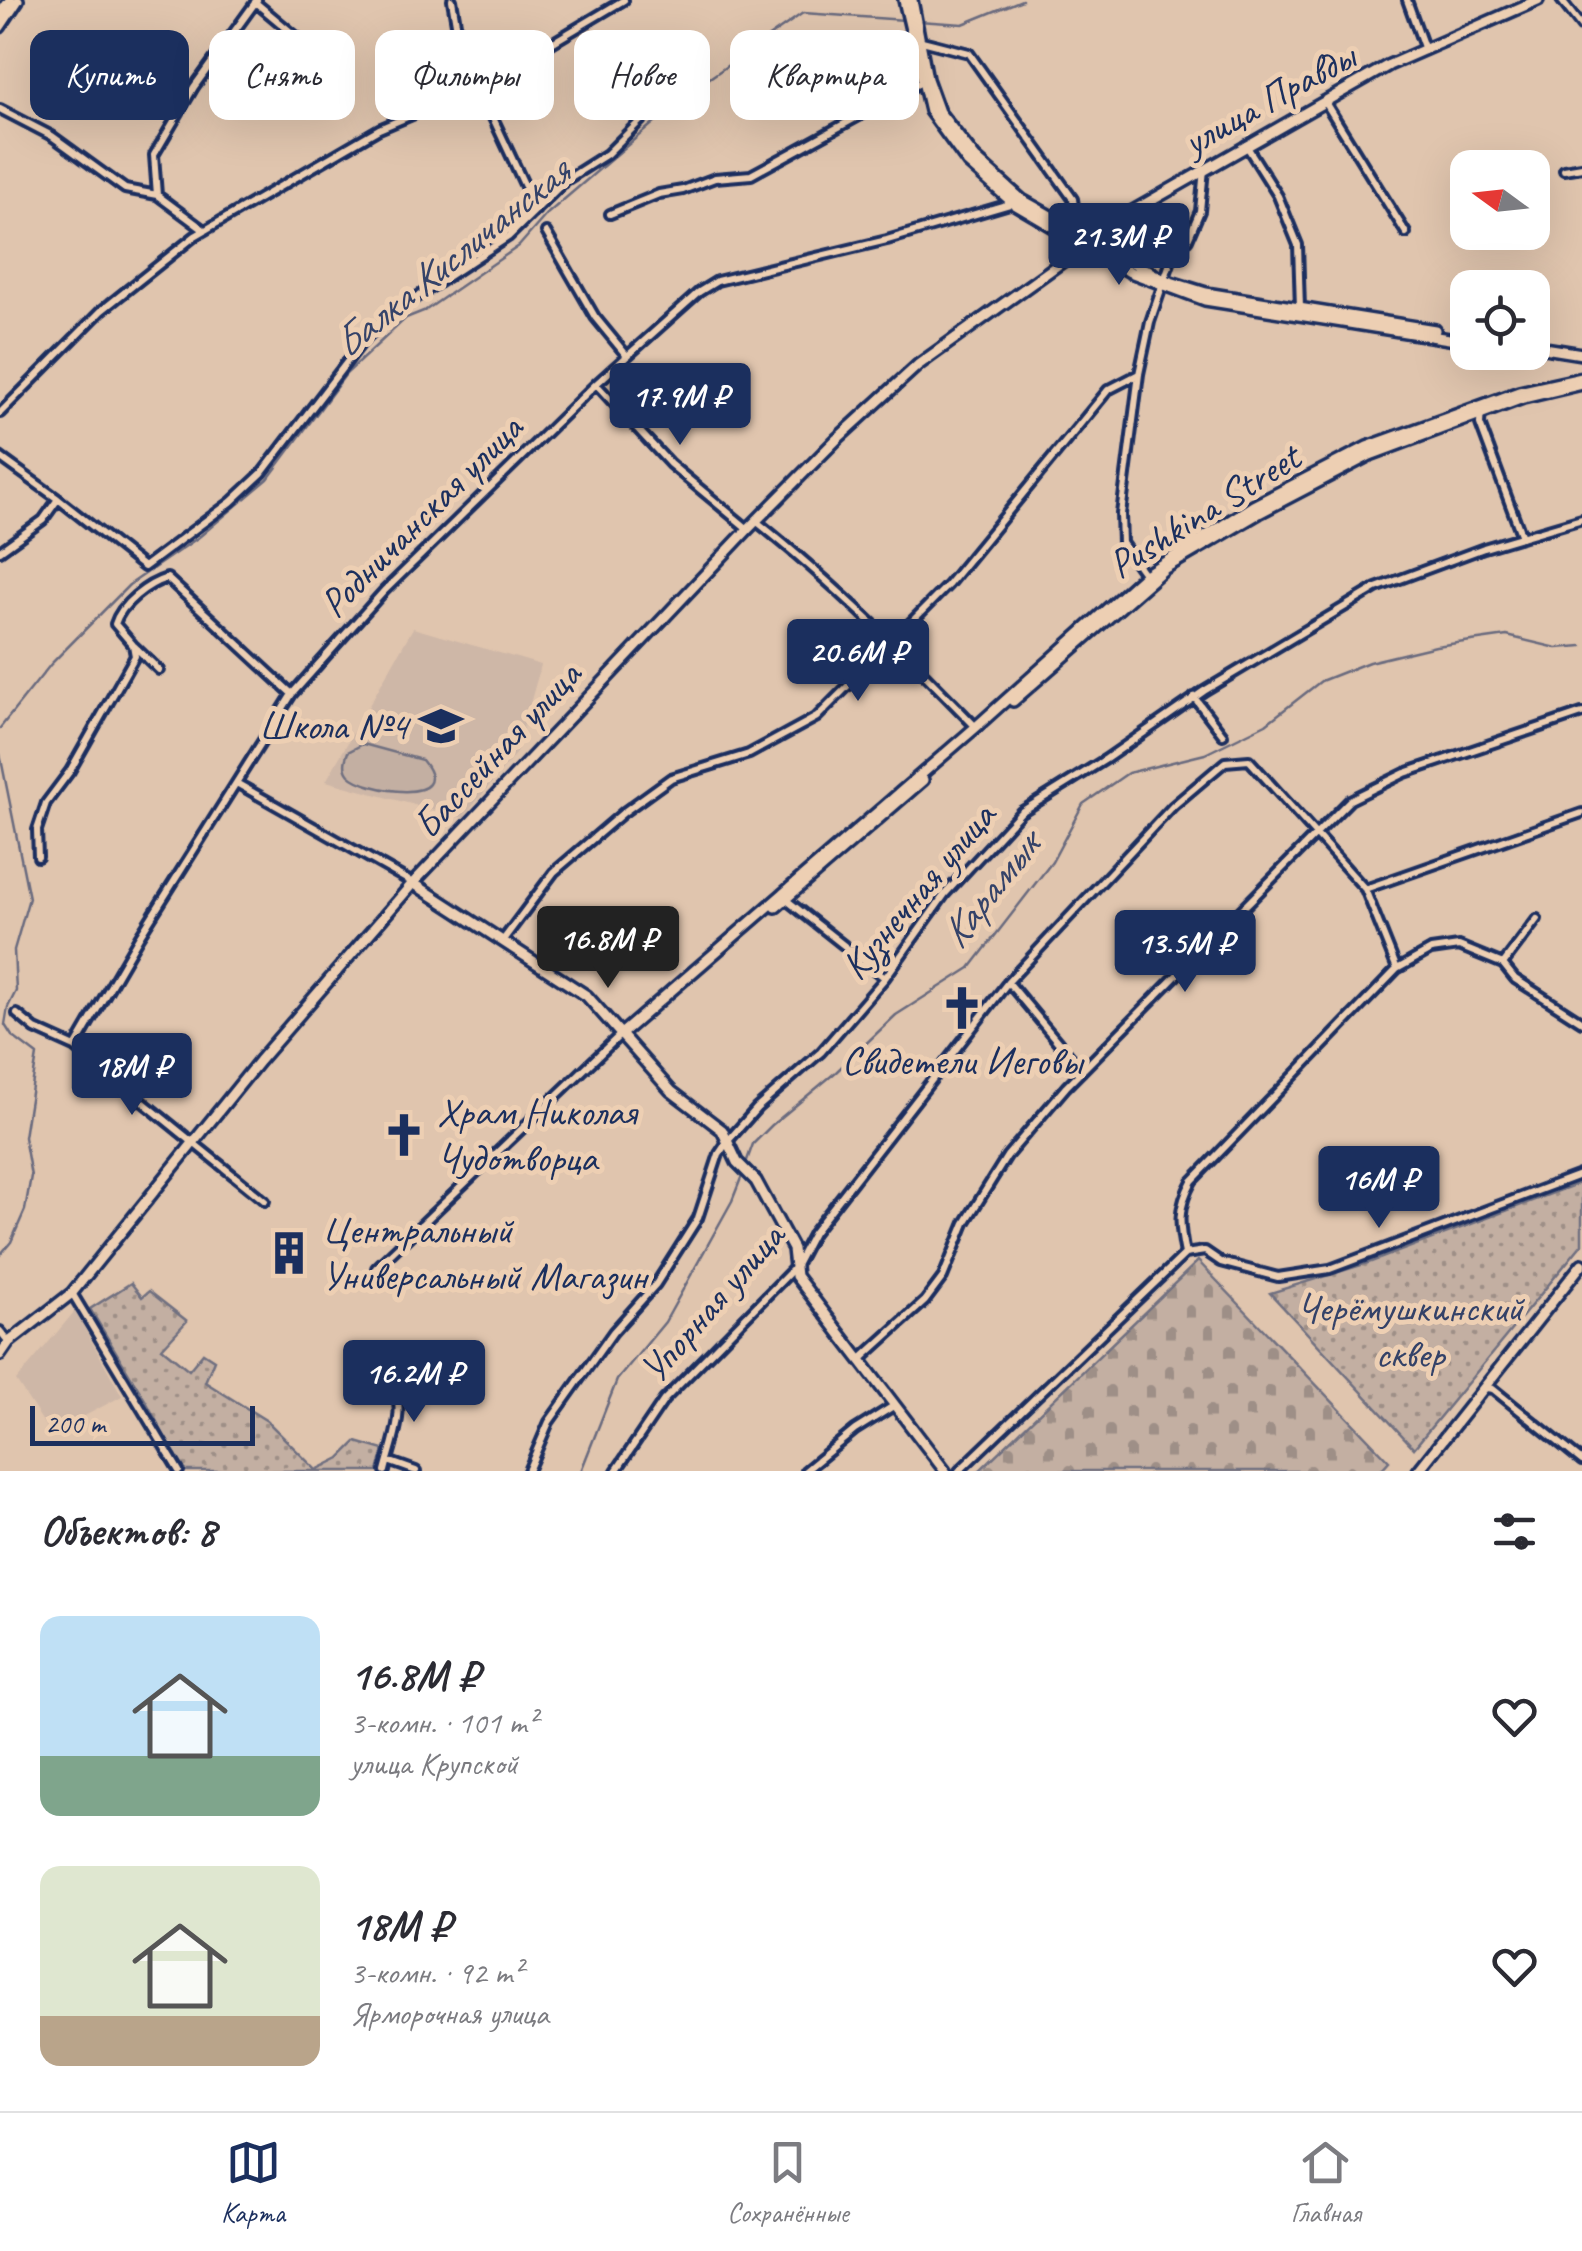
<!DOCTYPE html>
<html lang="ru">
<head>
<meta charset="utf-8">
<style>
	body { margin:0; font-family:Caveat,sans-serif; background:#f7f7f7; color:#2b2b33; height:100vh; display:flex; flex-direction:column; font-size:38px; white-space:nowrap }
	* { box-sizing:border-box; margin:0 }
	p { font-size:32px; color:#7c7c81 }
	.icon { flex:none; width:55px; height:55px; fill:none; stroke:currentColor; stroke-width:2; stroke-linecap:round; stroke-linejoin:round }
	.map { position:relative; height:1471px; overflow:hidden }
	.drawer { display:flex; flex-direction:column; background:#fff; flex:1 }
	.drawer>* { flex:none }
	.hud { position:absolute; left:30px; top:30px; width:1000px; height:90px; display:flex; gap:20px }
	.needle { width:65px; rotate:285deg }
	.controls { position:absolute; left:1450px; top:150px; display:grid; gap:20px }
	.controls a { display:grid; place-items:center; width:100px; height:100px; border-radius:20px; background:#fff; box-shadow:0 10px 40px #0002; font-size:50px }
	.scale { position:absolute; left:30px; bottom:25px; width:225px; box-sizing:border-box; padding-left:10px; border:5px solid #1b2f5e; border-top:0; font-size:28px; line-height:35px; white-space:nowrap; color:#1b2f5e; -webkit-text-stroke:8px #edcfb3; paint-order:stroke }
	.price { position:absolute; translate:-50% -85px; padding:0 22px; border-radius:10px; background:#1b2f5e; color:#fff; font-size:32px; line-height:65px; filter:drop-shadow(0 2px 5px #0008) }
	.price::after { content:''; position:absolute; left:50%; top:60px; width:30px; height:22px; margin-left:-15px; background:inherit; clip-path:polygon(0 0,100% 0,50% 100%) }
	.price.current { background:#222; color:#fff }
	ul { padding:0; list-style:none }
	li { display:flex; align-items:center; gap:30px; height:250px; padding:0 40px }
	li span { display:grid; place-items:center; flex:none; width:280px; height:200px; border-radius:20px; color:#555 }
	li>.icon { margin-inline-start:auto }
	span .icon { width:120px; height:120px; fill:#fffc; stroke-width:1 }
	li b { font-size:42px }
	h2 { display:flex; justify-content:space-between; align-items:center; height:120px; padding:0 40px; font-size:42px }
	.pill { padding:0 35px; border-radius:20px; background:#fff; box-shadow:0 10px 40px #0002; font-size:35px; line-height:90px }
	.pill.current { background:#1b2f5e; color:#fff }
	.tabs { display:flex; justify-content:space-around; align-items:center; height:140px; border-top:2px solid #e1e1e2; background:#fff; font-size:28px; color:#7c7c81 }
	.tabs a { display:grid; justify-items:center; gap:5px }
	.tabs .current { color:#1b2f5e }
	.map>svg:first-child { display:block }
	.built { fill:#ceb7a7 }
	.cemetery { fill:url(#cemetery-stones); stroke:#6f6f80; stroke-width:2.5 }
	.park { fill:url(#park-dots); stroke:#6f6f80; stroke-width:2.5 }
	.pitch { fill:#c3afa2; stroke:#6f6f80; stroke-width:2.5 }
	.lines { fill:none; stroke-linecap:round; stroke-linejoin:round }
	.stream { stroke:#696a7e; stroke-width:2.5 }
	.street-casing { stroke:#1b2f5e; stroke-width:14 }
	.secondary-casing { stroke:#1b2f5e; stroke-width:16 }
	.street { stroke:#edcfb3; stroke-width:6 }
	.secondary { stroke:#edcfb3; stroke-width:9 }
	.labels { text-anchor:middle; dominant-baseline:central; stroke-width:10; stroke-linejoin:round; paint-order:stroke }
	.street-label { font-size:40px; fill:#1b2f5e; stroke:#edcfb3 }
	.poi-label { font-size:40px; fill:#1b2f5e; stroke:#edcfb3; text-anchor:start }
	.park-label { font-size:40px; fill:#344268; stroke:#edcfb3 }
	.water-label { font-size:42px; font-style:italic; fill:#354369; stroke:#edcfb3 }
</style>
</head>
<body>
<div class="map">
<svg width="1582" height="1471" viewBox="0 0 1582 1471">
	<defs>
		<pattern id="cemetery-stones" width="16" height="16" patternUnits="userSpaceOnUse" patternTransform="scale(2.5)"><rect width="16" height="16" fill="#c3afa2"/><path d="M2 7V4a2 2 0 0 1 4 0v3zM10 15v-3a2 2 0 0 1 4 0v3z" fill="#9e8f87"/></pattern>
		<pattern id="park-dots" width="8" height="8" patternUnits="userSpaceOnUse" patternTransform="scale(2.5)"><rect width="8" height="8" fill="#c3afa2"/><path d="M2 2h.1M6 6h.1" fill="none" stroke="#9e8f87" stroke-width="1.8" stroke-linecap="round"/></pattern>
	</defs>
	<rect width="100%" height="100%" fill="#e0c5ae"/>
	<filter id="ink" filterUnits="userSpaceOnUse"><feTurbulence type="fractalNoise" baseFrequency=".01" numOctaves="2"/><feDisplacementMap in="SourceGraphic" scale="20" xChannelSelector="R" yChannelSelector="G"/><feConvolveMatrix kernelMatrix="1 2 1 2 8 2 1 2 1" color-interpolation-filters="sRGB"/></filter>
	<g filter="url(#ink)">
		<path class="built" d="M 413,628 L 541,665 L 516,753 L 463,818 L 326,781 Z
			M 75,1311 L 122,1396 L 51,1434 L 16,1381 Z"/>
		<path class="cemetery" d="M 1198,1261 L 1389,1461 L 1380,1471 L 979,1471 Z"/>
		<path class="park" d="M 1582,1182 L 1582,1244 L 1414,1448 L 1270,1293 L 1371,1262 Z
			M 131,1283 L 142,1297 L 149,1291 L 187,1321 L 162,1348 L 189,1370 L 203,1353 L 214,1360 L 205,1382 L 267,1421 L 316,1470 L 340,1458 L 356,1442 L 384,1450 L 378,1471 L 183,1471 L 147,1403 L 90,1309 Z"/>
		<path class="pitch" d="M 363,744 L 422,760 C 460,806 365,792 349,775 C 343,768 345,760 348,752 Z"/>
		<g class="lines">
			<path class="stream" d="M 918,21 L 963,24 L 1022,0
				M 0,728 L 51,664 L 129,585 L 199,537 L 268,479 L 346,374 L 406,318 L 426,310 L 519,246 L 547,214 L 691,91 L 803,13 L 905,20
				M 0,754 L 29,898 L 14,950 L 16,991 L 8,1007 L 5,1025 L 12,1036 L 37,1055 L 24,1137 L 31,1176 L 25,1210 L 11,1242 L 0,1255
				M 745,1166 L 753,1144 L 772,1125 L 836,1072 L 896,1015 L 970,968 L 1052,862 L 1083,804 L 1128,773 L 1205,754 L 1266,724 L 1321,681 L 1369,662 L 1436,646 L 1507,636 L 1557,648 L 1582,646
				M 581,1471 L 617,1380 L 665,1322 L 732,1201 L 743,1173"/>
			<g class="street-casing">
				<path id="street" d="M 452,0 L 460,47 L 536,210
					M 1407,0 L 1425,50
					M 1561,0 L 1582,27
					M 255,2 L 322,58
					M 922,41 L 969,53 L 1073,199 L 1077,230
					M 1325,102 L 1406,233
					M 0,109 L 52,136 L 125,189 L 157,195 L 204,230
					M 1246,145 L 1278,196 L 1298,245 L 1300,308
					M 1564,170 L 1582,167
					M 157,195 L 154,155 L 194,87 L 257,0
					M 610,214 L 659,194 L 683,190 L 715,178 L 751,175 L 923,81
					M 546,232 L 595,317 L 627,356
					M 596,384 L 670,464 L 748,529
					M 1481,410 L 1480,424 L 1522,537
					M 0,413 L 101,311 L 195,236 L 379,129 L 478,87 L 624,0
					M 0,457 L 58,499 L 144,567 L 231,502 L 262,473 L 363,341 L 391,314 L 508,237 L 566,180 L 607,154 L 643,118
					M 756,521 C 835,584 906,655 976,727
					M 0,551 L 43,520 L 58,499
					M 1145,575 L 1122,543 L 1121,514 L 1139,374 L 1150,322 L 1172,257 L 1188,239 L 1200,211 L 1204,169
					M 134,646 L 159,670
					M 1194,697 L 1223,735
					M 238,784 L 413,883
					M 38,857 L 37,830 L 46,803 L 70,771 L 135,656 L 133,645 L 115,624 C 121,604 147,584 167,578 L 292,694
					M 1365,889 L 1582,813
					M 784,898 L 885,978
					M 503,940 L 554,872 L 624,812 L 671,778 L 749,754 L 817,717 L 948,585 L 1108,390 L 1139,374
					M 1503,964 L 1537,919
					M 1008,982 L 1082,1071
					M 17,1014 L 35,1029 L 75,1047 L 265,1201
					M 75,1047 L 139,937 L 292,694 L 384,591 L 596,384 L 699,292 L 717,281 L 887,240 L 1013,203
					M 1185,1254 L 1205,1251 L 1221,1262 L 1278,1277 L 1330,1269 L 1582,1174
					M 376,1268 L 620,1035
					M 72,1293 L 179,1471
					M 0,1331 L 9,1342
					M 860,1360 L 925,1301 L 943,1277 L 965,1223 L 1007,1156 L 1066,1087 L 1350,800 L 1405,773 L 1582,713
					M 1486,1388 L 1493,1389 L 1582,1461
					M 388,1461 L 416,1471
					M 385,1471 C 391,1446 407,1409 393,1386
					M 528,1471 L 549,1422 L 613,1332 L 656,1284 L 698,1218 L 719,1154 L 727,1142 L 757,1108 L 821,1052 L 885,978 L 945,894 L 1021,812 L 1106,759 L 1204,691 L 1376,588 L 1484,548 L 1582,519
					M 616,1471 L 664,1400 L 795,1267 L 813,1233 L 1008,982 L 1173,806 L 1225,762 L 1249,760 L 1365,889 L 1397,969
					M 805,1471 L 855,1430 L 895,1405
					M 959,1471 L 1185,1254 C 1179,1225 1177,1208 1192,1181 L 1397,969 L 1431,950 L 1459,946 L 1503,964 L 1515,979 L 1582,1022"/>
			</g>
			<g class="secondary-casing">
				<path id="secondary" d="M 904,0 L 930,111 L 968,163 L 1013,203 L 1130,272 L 1205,300 L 1468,342
					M 912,0 L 927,79 L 939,112 L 975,158 L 1022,200 L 1164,280 L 1206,293 L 1435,330
					M 0,14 L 10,0
					M 0,27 L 18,0
					M 1532,346 L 1582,354
					M 1013,701 L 1165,568 L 1259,513 L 1370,455 L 1523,398 L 1582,384
					M 413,883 L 587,996 L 671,1091 L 722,1130 L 737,1162 L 756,1181 L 793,1249 L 796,1276 L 945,1471
					M 776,907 L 923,780
					M 620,1035 L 976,727 L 1145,575 L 1253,506 L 1367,447 L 1519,392 L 1582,378
					M 0,1355 L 9,1342 L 72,1293 L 259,1061 L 413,883 L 748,529 L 837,439 L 918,365 L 1133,211 L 1389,65 L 1538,0
					M 1418,1471 L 1582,1264"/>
			</g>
			<use href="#street" class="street"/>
			<use href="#secondary" class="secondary"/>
		</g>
	</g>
	<defs>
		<g id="school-bare" transform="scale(3.45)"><path d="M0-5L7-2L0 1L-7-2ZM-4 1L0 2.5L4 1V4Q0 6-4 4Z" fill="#1b2f5e" stroke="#edcfb3" stroke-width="2.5" paint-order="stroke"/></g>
		<g id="church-bare" transform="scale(3.45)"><path d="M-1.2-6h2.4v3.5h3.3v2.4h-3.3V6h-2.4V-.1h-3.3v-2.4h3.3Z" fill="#1b2f5e" stroke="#edcfb3" stroke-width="2.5" paint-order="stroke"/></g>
		<g id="building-bare" transform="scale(3.45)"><path d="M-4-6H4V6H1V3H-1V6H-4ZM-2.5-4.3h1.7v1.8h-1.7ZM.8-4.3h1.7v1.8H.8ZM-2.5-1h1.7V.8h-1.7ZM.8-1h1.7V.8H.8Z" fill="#1b2f5e" stroke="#edcfb3" stroke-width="2.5" paint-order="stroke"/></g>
	</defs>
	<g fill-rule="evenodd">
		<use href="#school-bare" x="441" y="726"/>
		<use href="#church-bare" x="962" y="1008"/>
		<use href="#church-bare" x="404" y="1135"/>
		<use href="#building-bare" x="289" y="1253"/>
	</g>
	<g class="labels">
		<g class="street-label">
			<text transform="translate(1269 99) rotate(-29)">улица Правды</text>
			<text transform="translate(1204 511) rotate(-32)">Pushkina Street</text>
			<text transform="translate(421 516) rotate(-45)">Родничанская улица</text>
			<text transform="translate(497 750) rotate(-47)">Бассейная улица</text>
			<text transform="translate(918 891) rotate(-50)">Кузнечная улица</text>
			<text transform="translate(712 1303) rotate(-49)">Упорная улица</text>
		</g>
		<g class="poi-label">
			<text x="408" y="726" text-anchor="end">Школа №4</text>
			<text x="962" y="1061" text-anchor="middle">Свидетели Иеговы</text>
			<text x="437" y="1112">Храм Николая<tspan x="437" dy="46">Чудотворца</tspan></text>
			<text x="322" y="1230">Центральный<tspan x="322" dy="46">Универсальный Магазин</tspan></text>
		</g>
		<g class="park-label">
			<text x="1410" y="1308">Черёмушкинский<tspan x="1410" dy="46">сквер</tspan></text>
		</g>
		<g class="water-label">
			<text transform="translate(451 258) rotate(-39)">Балка Кисличанская</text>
			<text transform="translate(990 890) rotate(-52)">Карамык</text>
		</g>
	</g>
</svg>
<div class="controls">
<a><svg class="needle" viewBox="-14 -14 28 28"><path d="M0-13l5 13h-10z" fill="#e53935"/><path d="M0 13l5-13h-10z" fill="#7c7c81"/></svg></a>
<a><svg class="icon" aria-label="locate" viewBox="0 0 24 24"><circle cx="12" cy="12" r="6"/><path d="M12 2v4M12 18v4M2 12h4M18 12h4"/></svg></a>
</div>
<div class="scale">200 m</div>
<b class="price" style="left:1119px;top:288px">21.3M ₽</b>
<b class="price" style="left:680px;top:448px">17.9M ₽</b>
<b class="price" style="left:858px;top:704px">20.6M ₽</b>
<b class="price current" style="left:608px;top:991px">16.8M ₽</b>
<b class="price" style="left:1185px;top:995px">13.5M ₽</b>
<b class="price" style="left:132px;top:1118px">18M ₽</b>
<b class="price" style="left:1379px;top:1231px">16M ₽</b>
<b class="price" style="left:414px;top:1425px">16.2M ₽</b>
<div class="hud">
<a class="pill current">Купить</a>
<a class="pill">Снять</a>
<a class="pill">Фильтры</a>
<a class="pill">Новое</a>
<a class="pill">Квартира</a>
</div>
</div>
<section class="drawer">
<h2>Объектов: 8<svg class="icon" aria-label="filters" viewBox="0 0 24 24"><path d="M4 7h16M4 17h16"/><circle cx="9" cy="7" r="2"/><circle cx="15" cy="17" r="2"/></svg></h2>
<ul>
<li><span style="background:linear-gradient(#bfe0f5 70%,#7fa58c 0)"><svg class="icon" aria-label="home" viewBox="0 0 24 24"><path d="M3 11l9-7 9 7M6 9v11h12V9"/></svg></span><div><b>16.8M ₽</b><p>3-комн. · 101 m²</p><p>улица Крупской</p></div><svg class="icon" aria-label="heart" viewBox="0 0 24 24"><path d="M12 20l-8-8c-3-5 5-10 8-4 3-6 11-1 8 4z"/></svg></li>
<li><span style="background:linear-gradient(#dfe7d0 75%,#b9a48a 0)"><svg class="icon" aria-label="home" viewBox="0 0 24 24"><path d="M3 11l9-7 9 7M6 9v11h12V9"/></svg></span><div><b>18M ₽</b><p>3-комн. · 92 m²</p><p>Ярморочная улица</p></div><svg class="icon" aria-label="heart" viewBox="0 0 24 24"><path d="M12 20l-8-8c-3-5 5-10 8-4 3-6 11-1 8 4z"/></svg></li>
</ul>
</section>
<nav class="tabs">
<a class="current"><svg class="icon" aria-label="map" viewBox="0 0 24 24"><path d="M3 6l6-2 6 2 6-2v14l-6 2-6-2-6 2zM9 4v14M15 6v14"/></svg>Карта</a>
<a><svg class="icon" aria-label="saved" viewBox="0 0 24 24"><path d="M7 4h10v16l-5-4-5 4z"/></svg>Сохранённые</a>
<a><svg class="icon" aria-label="home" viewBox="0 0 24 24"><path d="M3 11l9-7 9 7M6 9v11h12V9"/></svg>Главная</a>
</nav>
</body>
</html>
